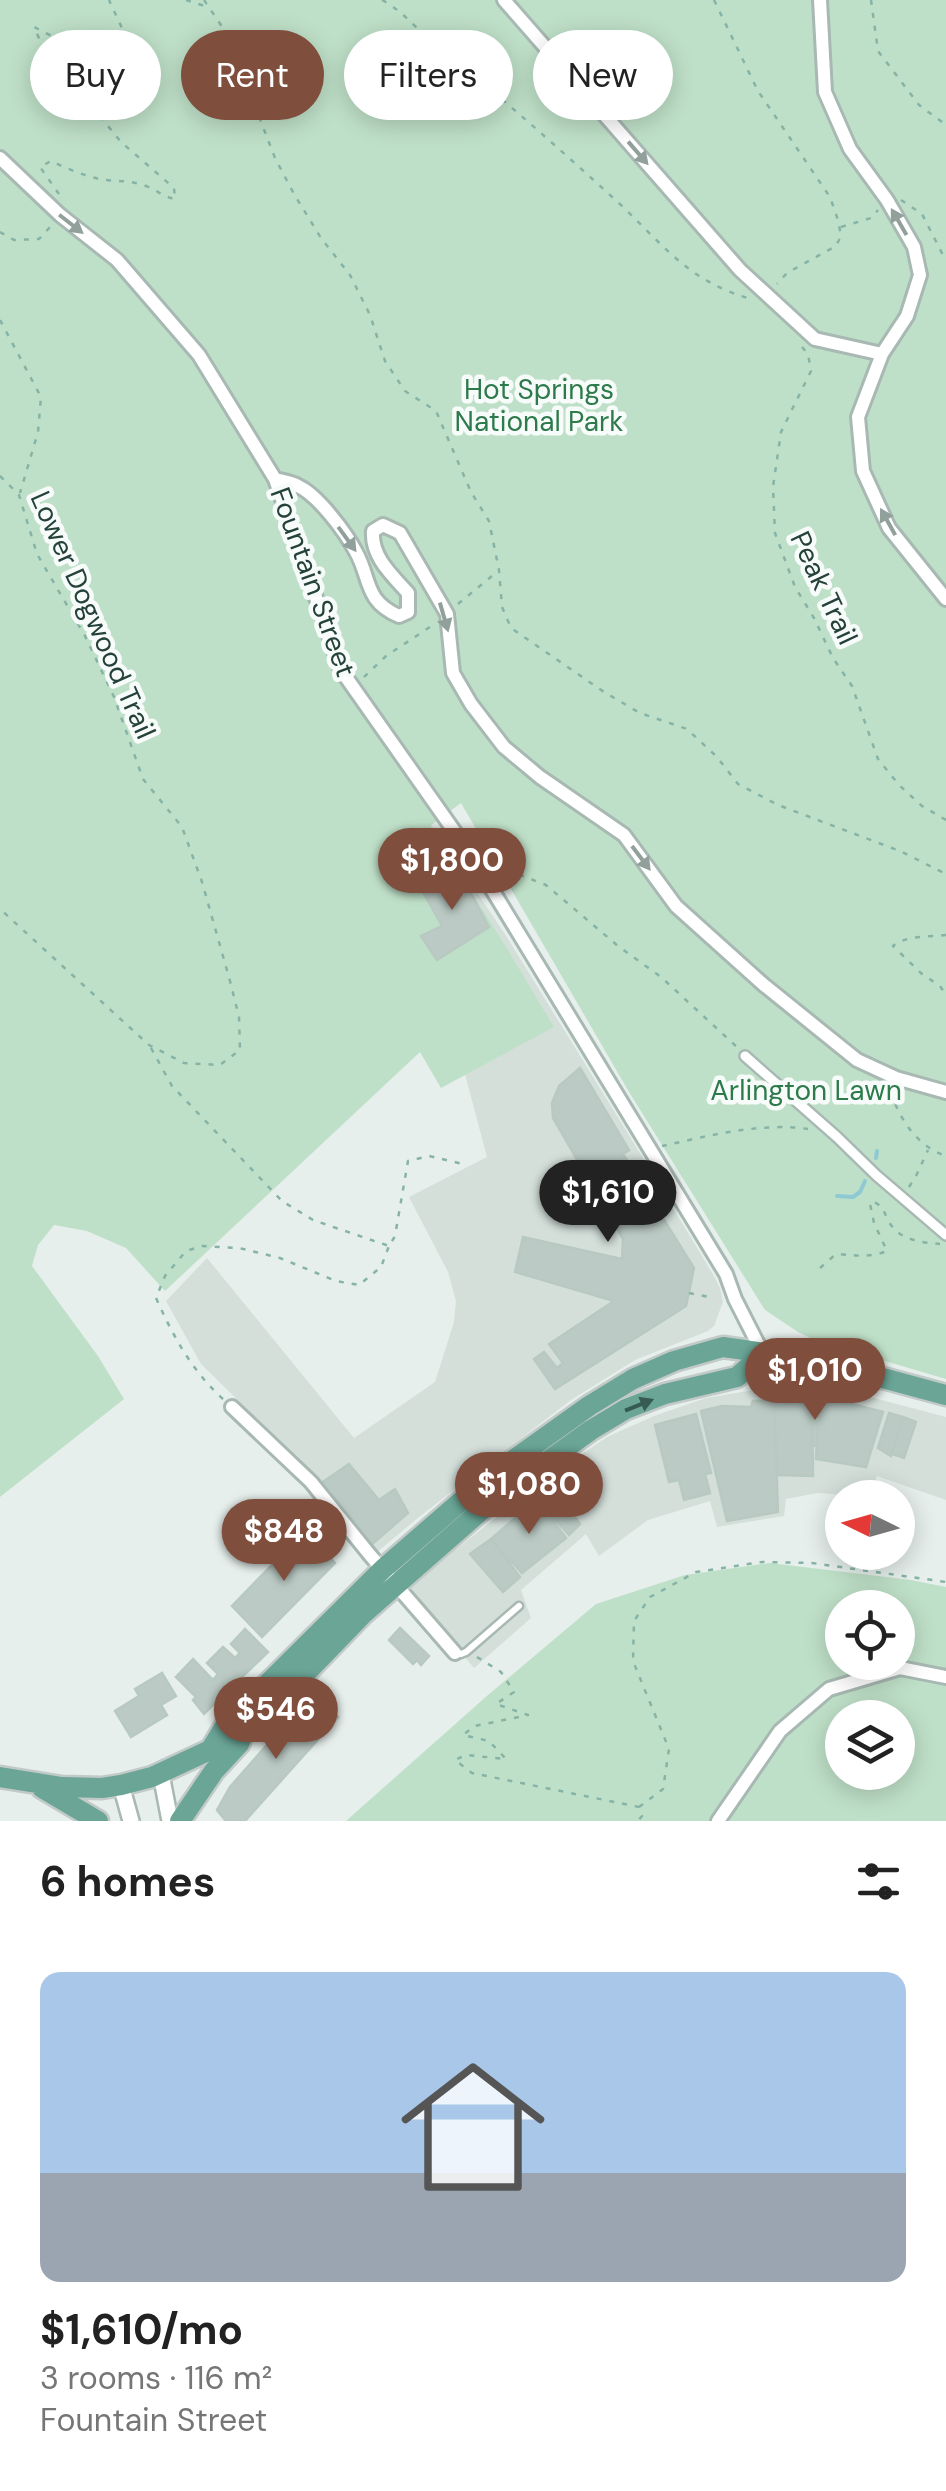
<!DOCTYPE html>
<html lang="en">
<head>
<meta charset="utf-8">
<style>
	body { margin:0; font-family:"DM Sans",sans-serif; background:#f2f2f2; color:#222; height:100vh; display:flex; flex-direction:column; font-size:38px; white-space:nowrap }
	* { box-sizing:border-box; margin:0 }
	p { font-size:32px; color:#767676 }
	.icon { flex:none; width:55px; height:55px; fill:none; stroke:currentColor; stroke-width:2; stroke-linecap:round; stroke-linejoin:round }
	.map { position:relative; height:1821px; overflow:hidden }
	.panel { display:flex; flex-direction:column; background:#fff; flex:1 }
	.panel>* { flex:none }
	.guide { position:absolute; left:30px; top:30px; width:888px; height:90px; display:flex; gap:20px }
	.needle { width:65px; rotate:275deg }
	.controls { position:absolute; left:825px; top:1480px; display:grid; gap:20px }
	.controls a { display:grid; place-items:center; width:90px; height:90px; border-radius:50%; background:#fff; box-shadow:0 5px 25px #0003; font-size:50px }
	.price { position:absolute; translate:-50% -85px; padding:0 22px; border-radius:35px; background:#804e3d; color:#fff; font-size:32px; line-height:65px; filter:drop-shadow(0 2px 5px #0008) }
	.price::after { content:''; position:absolute; left:50%; top:60px; width:30px; height:22px; margin-left:-15px; background:inherit; clip-path:polygon(0 0,100% 0,50% 100%) }
	.price.on { background:#222; color:#fff }
	ul { padding:0; list-style:none }
	li { display:grid; align-content:center; gap:20px; height:530px; padding:0 40px }
	li+li { border-top:2px solid #e0e0e0 }
	li span { display:grid; place-items:center; height:310px; border-radius:20px; color:#555 }
	li>.icon { margin-inline-start:auto }
	span .icon { width:180px; height:180px; fill:#fffc; stroke-width:1 }
	li b { font-size:42px }
	h2 { display:flex; justify-content:space-between; align-items:center; height:120px; padding:0 40px; font-size:42px }
	.chip { padding:0 35px; border-radius:45px; background:#fff; box-shadow:0 5px 25px #0003; font-size:35px; line-height:90px }
	.chip.on { background:#804e3d; color:#fff }
	.map>svg:first-child { display:block }
	.built { fill:#d4dfda }
	.green { fill:#bfe0c8; fill-rule:evenodd }
	.lines { fill:none; stroke-linecap:round; stroke-linejoin:round }
	.stream { stroke:#8ec9d4; stroke-width:4 }
	.building { fill:#bbcac4; stroke:#b8c9c2; stroke-width:2.5 }
	.service-casing { stroke:#a8b8b2; stroke-width:11 }
	.pedestrian-casing { stroke:#a8b8b2; stroke-width:14 }
	.minor-casing { stroke:#a8b8b2; stroke-width:18 }
	.tertiary-casing { stroke:#a8b8b2; stroke-width:20 }
	.primary-casing { stroke:#c2cac8; stroke-width:25 }
	.path { stroke:#86b3a5; stroke-width:2.5; stroke-dasharray:5 8; stroke-linecap:butt }
	.service { stroke:#fff; stroke-width:6 }
	.pedestrian { stroke:#fff; stroke-width:9 }
	.minor { stroke:#fff; stroke-width:12 }
	.tertiary { stroke:#fff; stroke-width:15 }
	.primary { stroke:#6aa596; stroke-width:20 }
	.oneway { fill:#92a09c }
	.oneway2 { fill:#365b51 }
	.labels { text-anchor:middle; dominant-baseline:central; stroke-width:9; stroke-linejoin:round; paint-order:stroke }
	.park-label { font-size:28px; fill:#2d7a4b; stroke:#f7fbf9 }
	.street-label { font-size:28px; fill:#24423a; stroke:#f7fbf9 }
</style>
</head>
<body>
<div class="map">
<svg width="946" height="1821" viewBox="0 0 946 1821">
	<rect width="100%" height="100%" fill="#e6efeb"/>
	<path class="built" d="M 406,788 L 503,931 L 632,1140 L 714,1276 L 720,1288 L 723,1302 L 714,1326 L 708,1331 L 635,1360 L 571,1400 L 419,1517 L 376,1553 L 292,1453 L 201,1364 L 166,1301 L 207,1258 L 354,1438 L 435,1382 L 454,1322 L 456,1301 L 448,1272 L 409,1197 L 487,1157 L 462,1063 Z
		M 760,1389 L 851,1392 L 946,1417 L 946,1500 L 877,1476 L 869,1497 L 818,1493 L 786,1499 L 784,1516 L 717,1527 L 710,1501 L 648,1520 L 599,1556 L 586,1534 L 521,1590 L 531,1618 L 474,1668 L 414,1596 L 411,1585 L 537,1485 L 607,1437 L 654,1416 L 706,1398 Z"/>
	<path class="green" d="M 0,0 L 946,0 L 946,1379 L 817,1341 L 798,1332 L 765,1310 L 629,1092 L 461,803 L 430,826 L 508,950 L 554,1027 L 441,1088 L 420,1052 L 165,1291 L 126,1248 L 87,1231 L 54,1225 L 38,1245 L 32,1266 L 98,1356 L 124,1399 L 0,1497 Z
		M 770,1563 L 911,1580 L 946,1587 L 946,1821 L 346,1821 L 488,1695 L 596,1604 L 685,1575 ZM 842,1608 L 898,1608 L 898,1662 L 842,1662 ZM 842,1718 L 898,1718 L 898,1772 L 842,1772 Z"/>
	<g class="lines">
		<path class="stream" d="M 876,1158 L 877,1151
			M 837,1196 L 853,1197 L 860,1192 L 865,1181"/>
	</g>
	<path class="building" d="M 457,867 L 489,927 L 437,960 L 421,936 L 442,926 L 418,883 Z
		M 580,1068 L 629,1150 L 623,1154 L 694,1268 L 686,1306 L 555,1389 L 534,1359 L 544,1352 L 557,1368 L 563,1363 L 549,1344 L 614,1301 L 515,1272 L 523,1237 L 622,1259 L 623,1239 L 553,1118 L 552,1103 L 559,1086 Z
		M 774,1400 L 778,1512 L 727,1521 L 701,1411 L 722,1406 L 751,1407 L 753,1401 Z
		M 774,1400 L 812,1401 L 813,1476 L 777,1475 Z
		M 812,1401 L 819,1401 L 817,1446 L 811,1445 Z
		M 819,1401 L 844,1402 L 883,1412 L 866,1467 L 816,1459 Z
		M 889,1413 L 903,1417 L 891,1456 L 878,1448 Z
		M 696,1414 L 711,1473 L 705,1474 L 710,1493 L 684,1500 L 679,1480 L 669,1482 L 655,1425 Z
		M 903,1417 L 916,1422 L 904,1458 L 892,1454 Z
		M 349,1464 L 379,1500 L 395,1489 L 408,1513 L 370,1546 L 320,1484 Z
		M 554,1487 L 580,1524 L 569,1535 L 537,1499 Z
		M 537,1499 L 566,1538 L 522,1573 L 491,1539 Z
		M 305,1531 L 335,1563 L 262,1637 L 232,1606 Z
		M 491,1539 L 520,1577 L 503,1592 L 470,1554 Z
		M 400,1628 L 429,1656 L 421,1665 L 417,1660 L 413,1664 L 389,1640 Z
		M 245,1629 L 268,1652 L 204,1714 L 193,1700 L 196,1697 L 176,1677 L 193,1659 L 213,1680 L 218,1674 L 207,1663 L 223,1647 L 235,1658 L 240,1653 L 231,1644 Z
		M 162,1673 L 176,1696 L 161,1705 L 167,1715 L 131,1737 L 115,1711 L 139,1696 L 135,1689 Z
		M 318,1697 L 338,1717 L 245,1821 L 226,1821 L 217,1810 L 230,1787 L 265,1747 Z"/>
	<g class="lines">
		<g class="service-casing">
			<path id="service" d="M 456,1653 L 461,1654 L 466,1652 L 519,1606"/>
		</g>
		<g class="pedestrian-casing">
			<path id="pedestrian" d="M 745,1056 L 837,1137 L 876,1175 L 946,1235"/>
		</g>
		<g class="minor-casing">
			<path id="minor" d="M 504,0 L 740,270 L 815,339 L 882,354
				M 820,0 L 825,92 L 850,149 L 887,200 L 914,247 L 920,275 L 907,316 L 882,354 L 858,417 L 863,471 L 889,528 L 946,599
				M 0,158 L 60,215 L 117,260 L 199,355 L 275,479 L 341,670 L 471,855 L 726,1274 L 735,1299 L 763,1354
				M 275,479 C 282,481 292,482 298,486 C 318,495 346,533 356,552 C 371,579 364,601 399,616 L 408,612 L 408,593 C 392,575 371,557 373,531 L 383,525 L 400,533 L 447,614 L 453,673 L 471,704 L 504,747 L 540,777 L 624,835 L 676,906 L 764,985 L 857,1060 L 896,1078 L 946,1092
				M 232,1407 L 311,1482 L 370,1555 L 455,1653
				M 718,1821 L 780,1731 L 829,1689 L 900,1668 L 946,1677"/>
		</g>
		<g class="tertiary-casing">
			<path id="tertiary" d="M 161,1774 L 170,1821
				M 121,1785 L 131,1821"/>
		</g>
		<g class="primary-casing">
			<path id="primary" d="M 211,1749 L 225,1726 L 383,1569 L 459,1503 L 509,1463 L 589,1406 L 633,1379 L 674,1361 L 723,1347 L 787,1356 L 853,1370 L 946,1395
				M 0,1777 L 62,1787 L 102,1788 L 121,1785 L 152,1777 L 242,1735 L 271,1709 L 363,1614 L 492,1501 L 591,1430 L 626,1409 L 665,1394 L 737,1377 L 763,1354
				M 42,1788 L 98,1821
				M 180,1821 L 214,1771 L 239,1744 L 241,1739"/>
		</g>
		<path class="path" d="M 186,0 L 208,7
			M 204,0 L 227,34 L 275,158 L 294,194 L 321,238 L 350,275 L 370,315 L 385,361 L 405,391 L 436,411 L 471,492 L 489,521 L 499,570 L 502,607 L 511,628 L 604,692 L 640,713 L 687,729 L 717,757 L 738,784 L 778,805 L 900,851 L 946,874
			M 382,0 C 403,11 417,30 435,44 C 500,96 561,150 622,206 C 665,247 690,282 751,299
			M 714,0 L 758,91 L 830,197 L 838,220 L 841,236 L 836,246 L 787,273 L 777,284
			M 871,0 L 878,51 L 919,105 L 946,125
			M 59,194 L 40,167 L 51,161 C 68,169 86,177 105,180 C 119,181 133,181 146,186 C 157,190 163,197 175,199 L 174,188 L 121,142 L 42,45 L 34,27 L 116,69 L 150,75 L 133,52 L 109,0
			M 901,200 L 922,214 L 946,261
			M 841,227 L 871,218 L 878,210
			M 0,232 L 14,240 L 39,239 L 51,226
			M 0,320 L 41,397 L 38,432 L 20,493
			M 802,347 L 808,354 L 811,371 L 781,432 L 773,487 L 775,533 L 795,587 L 814,618 L 833,658 L 852,686 L 878,759 L 899,785 L 922,806 L 946,820
			M 0,476 L 19,495 L 37,554 L 85,636 L 114,697 L 143,779 L 182,827 L 202,882 L 230,981 L 239,1017 L 240,1050 L 220,1065 L 184,1063 L 149,1045 L 0,909
			M 458,604 L 498,571
			M 364,677 L 386,656 L 433,625
			M 495,865 L 546,885 L 618,946 L 661,977 L 738,1048
			M 946,935 C 928,937 907,935 893,946 L 922,974 L 940,986 L 946,995
			M 151,1048 L 172,1086 L 282,1201 L 313,1220 L 389,1246 L 395,1236 L 408,1161 L 429,1156 L 463,1164
			M 891,1092 C 899,1119 918,1147 946,1156
			M 662,1146 C 708,1136 761,1122 808,1129
			M 909,1187 L 916,1176 L 928,1150
			M 820,1268 L 836,1254 C 854,1255 870,1258 887,1251 L 874,1223 L 870,1204 L 872,1201 C 883,1206 883,1210 888,1220 C 898,1240 919,1242 940,1244
			M 689,1293 L 714,1298
			M 223,1399 C 192,1371 173,1336 156,1298 L 165,1276 L 186,1251 L 202,1246 L 239,1248 L 280,1258 L 336,1281 L 359,1285 L 381,1267 L 389,1246
			M 477,1657 L 501,1672 L 514,1692 L 496,1704 L 528,1715 L 475,1726 L 463,1735 L 489,1741 L 506,1759 L 466,1755 L 455,1760 L 472,1773 L 639,1807 L 642,1816 L 638,1821
			M 639,1807 L 663,1789 L 669,1749 L 633,1661 L 634,1621 L 650,1597 L 696,1572 L 762,1562 L 812,1563 L 946,1582"/>
		<use href="#service" class="service"/>
		<use href="#pedestrian" class="pedestrian"/>
		<use href="#minor" class="minor"/>
		<use href="#tertiary" class="tertiary"/>
		<use href="#primary" class="primary"/>
	</g>
	<defs><path id="oneway-solid" d="M-6-.8H1V-3.2L6.5 0L1 3.2V.8H-6Z" transform="scale(2.5)"/></defs>
	<g class="oneway">
		<use href="#oneway-solid" transform="translate(638 153) rotate(49)"/>
		<use href="#oneway-solid" transform="translate(899 222) rotate(-120)"/>
		<use href="#oneway-solid" transform="translate(71 224) rotate(38)"/>
		<use href="#oneway-solid" transform="translate(888 522) rotate(-119)"/>
		<use href="#oneway-solid" transform="translate(347 539) rotate(54)"/>
		<use href="#oneway-solid" transform="translate(444 617) rotate(74)"/>
		<use href="#oneway-solid" transform="translate(641 858) rotate(53)"/>
	</g>
	<use class="oneway2" href="#oneway-solid" transform="translate(639 1405) rotate(-22)"/>
	<g class="labels">
		<g class="park-label">
			<text x="539" y="389">Hot Springs<tspan x="539" dy="32">National Park</tspan></text>
			<text x="806" y="1090">Arlington Lawn</text>
		</g>
		<g class="street-label">
			<text transform="translate(313 582) rotate(70)">Fountain Street</text>
			<text transform="translate(824 588) rotate(65)">Peak Trail</text>
			<text transform="translate(93 615) rotate(66)">Lower Dogwood Trail</text>
		</g>
	</g>
</svg>
<div class="controls">
<a><svg class="needle" viewBox="-14 -14 28 28"><path d="M0-13l5 13h-10z" fill="#e53935"/><path d="M0 13l5-13h-10z" fill="#767676"/></svg></a>
<a><svg class="icon" aria-label="locate" viewBox="0 0 24 24"><circle cx="12" cy="12" r="6"/><path d="M12 2v4M12 18v4M2 12h4M18 12h4"/></svg></a>
<a><svg class="icon" aria-label="layers" viewBox="0 0 24 24"><path d="M12 4l9 5-9 5-9-5zM3 14l9 5 9-5"/></svg></a>
</div>
<b class="price" style="left:452px;top:913px">$1,800</b>
<b class="price on" style="left:608px;top:1245px">$1,610</b>
<b class="price" style="left:815px;top:1423px">$1,010</b>
<b class="price" style="left:529px;top:1537px">$1,080</b>
<b class="price" style="left:284px;top:1584px">$848</b>
<b class="price" style="left:276px;top:1762px">$546</b>
<div class="guide">
<a class="chip">Buy</a>
<a class="chip on">Rent</a>
<a class="chip">Filters</a>
<a class="chip">New</a>
</div>
</div>
<section class="panel">
<h2>6 homes<svg class="icon" aria-label="filters" viewBox="0 0 24 24"><path d="M4 7h16M4 17h16"/><circle cx="9" cy="7" r="2"/><circle cx="15" cy="17" r="2"/></svg></h2>
<ul>
<li><span style="background:linear-gradient(#a9c7e8 65%,#9aa5b1 0)"><svg class="icon" aria-label="home" viewBox="0 0 24 24"><path d="M3 11l9-7 9 7M6 9v11h12V9"/></svg></span><div><b>$1,610/mo</b><p>3 rooms · 116 m²</p><p>Fountain Street</p></div></li>
</ul>
</section>
</body>
</html>
